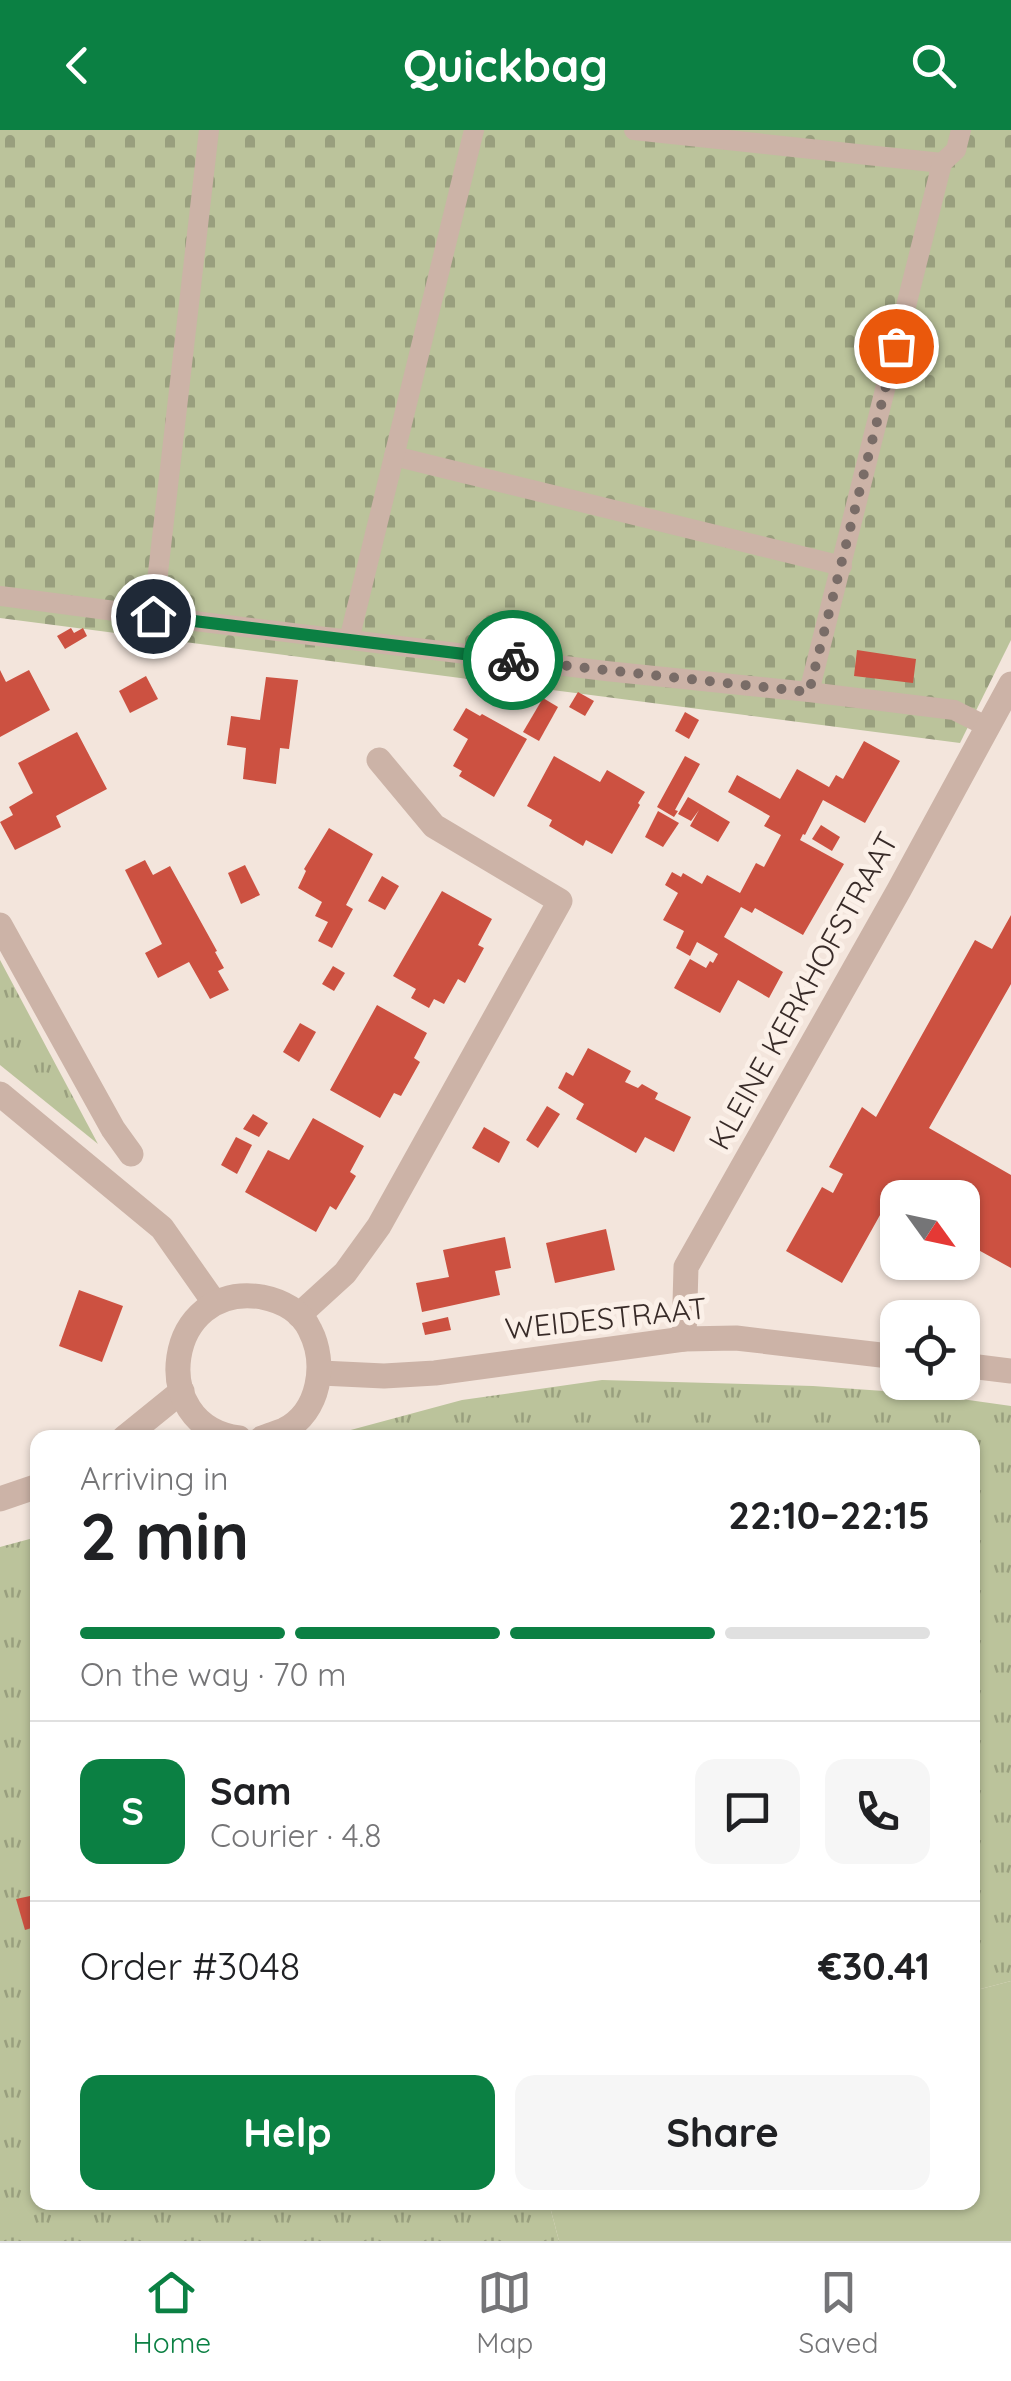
<!DOCTYPE html>
<html lang="en">
<head>
<meta charset="utf-8">
<style>
  :root { --surface:#fff; --page:#f6f6f6; --text:#202124; --muted:#757577; --line:#e0e0e0; --accent:#0b8043 }
  body { margin:0; font-family:Quicksand,sans-serif; background:var(--page); color:var(--text); height:100vh; display:flex; flex-direction:column; font-size:38px; white-space:nowrap }
  * { box-sizing:border-box; margin:0 }
  p { font-size:32px; color:var(--muted) }
  .icon { flex:none; width:55px; height:55px; fill:none; stroke:currentColor; stroke-width:2; stroke-linecap:round; stroke-linejoin:round }
  .map { position:relative; flex:1; overflow:hidden }
  .side { position:absolute; left:30px; top:1300px; width:950px; height:780px; display:flex; flex-direction:column; background:var(--surface); border-radius:20px; box-shadow:0 2px 8px #0004 }
  .side>* { flex:none }
  .needle { width:65px; rotate:123deg }
  .buttons { position:absolute; left:880px; top:1050px; display:grid; gap:20px }
  .buttons a { display:grid; place-items:center; width:100px; height:100px; border-radius:20px; background:var(--surface); box-shadow:0 2px 8px #0004; font-size:50px }
  .pin { position:absolute; display:grid; place-items:center; width:85px; height:85px; color:#fff; margin:-42px; border:5px solid #fff; border-radius:50%; box-shadow:0 2px 10px #0007 }
  .courier { position:absolute; display:grid; place-items:center; width:100px; height:100px; margin:-50px; border:8px solid #0b8043; border-radius:50%; background:#fff; color:#222; box-shadow:0 2px 12px #0007 }
  .summary em { font-style:normal; font-weight:800 }
  .summary div { display:flex; flex-direction:column-reverse }
  .summary { display:flex; align-items:center; justify-content:space-between; height:170px; padding:0 50px }
  h1 { font-size:65px; font-weight:800; line-height:75px }
  .bar { display:grid; grid-template-columns:repeat(4,1fr); gap:15px 10px; align-content:center; height:120px; padding:0 50px }
  .bar i { height:12px; border-radius:8px; background:var(--line) }
  .bar .active { background:var(--accent) }
  .bar p { grid-column:span 4 }
  .line { display:flex; align-items:center; gap:25px; padding:0 50px; border-top:2px solid var(--line) }
  .line div { flex:1 }
  .round { display:grid; place-items:center; flex:none; width:105px; height:105px; border-radius:20px; background:var(--page) }
  .button { display:flex; gap:20px; margin-top:auto; padding:20px 50px }
  .button a { flex:1; height:115px; border-radius:20px; background:var(--accent); color:#fff; font-size:40px; font-weight:800; line-height:115px; text-align:center }
  .button a+a { background:var(--page); color:var(--text) }
  header { display:flex; justify-content:space-between; align-items:center; height:130px; padding:0 50px; background:var(--accent); color:#fff; font-size:45px; font-weight:800 }
  .menu { display:flex; justify-content:space-around; align-items:center; height:140px; border-top:2px solid var(--line); background:var(--surface); font-size:28px; color:var(--muted) }
  .menu a { display:grid; justify-items:center; gap:5px }
  .menu .active { color:var(--accent) }
  .map>svg:first-child { display:block }
  .grass { fill:url(#grass-tufts) }
  .cemetery { fill:url(#cemetery-stones) }
  .pitch { fill:#bbc39b }
  .building { fill:#cc5141 }
  .lines { fill:none; stroke-linecap:round; stroke-linejoin:round }
  .service { stroke:#ccb3a7; stroke-width:20 }
  .minor { stroke:#ccb3a7; stroke-width:25 }
  .done { stroke:#796c67; stroke-width:10; stroke-dasharray:0 18 }
  .route { stroke:#0b8043; stroke-width:12 }
  .labels { text-anchor:middle; stroke-width:10; stroke-linejoin:round; paint-order:stroke }
  .street-label { font-size:30px; fill:#382b28; stroke:#fbf0e8 }
</style>
</head>
<body>
<header><svg class="icon" aria-label="back" viewBox="0 0 24 24"><path d="M15 5l-7 7 7 7"/></svg>Quickbag<svg class="icon" aria-label="search" viewBox="0 0 24 24"><circle cx="10" cy="10" r="6"/><path d="M15 15l6 6"/></svg></header>
<div class="map">
<svg width="1011" height="2111" viewBox="0 0 1011 2111">
  <defs>
    <pattern id="grass-tufts" width="24" height="20" patternUnits="userSpaceOnUse" patternTransform="scale(2.5)"><rect width="24" height="20" fill="#bbc39b"/><path d="M3 7l-1-3M5 7V3M7 7l1-3M15 17l-1-3M17 17v-4M19 17l1-3" fill="none" stroke="#999f7e"/></pattern>
    <pattern id="cemetery-stones" width="16" height="16" patternUnits="userSpaceOnUse" patternTransform="scale(2.5)"><rect width="16" height="16" fill="#bbc39b"/><path d="M2 7V4a2 2 0 0 1 4 0v3zM10 15v-3a2 2 0 0 1 4 0v3z" fill="#999f7e"/></pattern>
  </defs>
  <rect width="100%" height="100%" fill="#f3e5dc"/>
  <!-- grass -->
  <g class="grass">
    <polygon points="0,830 98,1014 0,935"/>
    <polygon points="602,1250 813,1256 926,1264 1011,1276 1011,1851 973,1861 972,1308 321,1308 462,1270"/>
    <polygon points="37,1407 38,2072 549,2073 559,2111 0,2111 0,1417"/>
  </g>
  <!-- cemetery -->
  <polygon class="cemetery" points="0,0 1011,0 1011,510 960,613 0,488"/>
  <!-- pitch -->
  <polygon class="pitch" points="1011,1851 1011,2111 559,2111 549,2073 972,2072 973,1861"/>
  <!-- building -->
  <g class="building">
    <polygon points="71,498 74,503 83,498 87,506 65,519 57,506"/>
    <polygon points="857,520 916,529 913,553 854,546"/>
    <polygon points="0,540 6,552 29,540 50,580 0,607"/>
    <polygon points="146,546 158,569 130,583 119,561"/>
    <polygon points="266,547 298,550 289,619 280,618 276,654 243,649 246,618 227,615 231,586 260,590"/>
    <polygon points="578,562 594,571 585,586 569,577"/>
    <polygon points="543,568 558,577 539,611 523,602"/>
    <polygon points="466,578 480,586 482,584 527,609 494,667 459,646 462,641 453,636 468,609 453,600"/>
    <polygon points="685,582 699,590 689,609 675,601"/>
    <polygon points="77,602 107,659 56,686 61,697 15,720 0,692 13,685 9,677 33,663 18,633"/>
    <polygon points="864,611 900,631 865,693 823,670 805,705 803,704 800,710 844,734 803,805 755,778 752,783 741,777 724,807 783,842 769,868 738,850 720,883 674,858 690,829 706,838 710,831 713,833 718,824 697,812 690,826 676,818 684,801 663,790 678,763 665,755 672,742 681,747 683,743 702,754 707,745 740,763 756,733 764,737 781,705 764,696 770,686 728,662 737,645 780,669 797,639 829,657 836,645 843,649"/>
    <polygon points="554,626 600,652 607,640 645,662 638,673 640,675 612,724 586,710 583,716 549,696 552,690 527,676"/>
    <polygon points="685,626 700,634 675,680 678,681 674,687 657,677"/>
    <polygon points="688,667 730,692 718,712 690,696 699,680 691,691 678,684"/>
    <polygon points="658,681 679,693 663,717 645,707"/>
    <polygon points="821,695 840,707 832,721 812,709"/>
    <polygon points="329,698 373,724 346,775 353,779 332,818 318,811 328,792 315,786 322,772 298,758 306,741 304,739"/>
    <polygon points="145,730 153,745 170,736 217,821 215,822 224,838 218,841 229,860 210,869 189,832 158,848 145,823 162,814 125,740"/>
    <polygon points="245,735 260,765 241,774 228,743"/>
    <polygon points="382,746 399,756 385,780 368,771"/>
    <polygon points="442,761 492,789 478,815 484,818 465,853 458,849 444,874 434,869 429,878 411,868 416,859 393,846"/>
    <polygon points="1011,785 1011,854 929,998 1011,1045 1011,1138 962,1111 962,1068 898,1068 898,1074 889,1069 842,1153 786,1121 822,1057 833,1063 843,1044 829,1037 862,977 876,987 975,810 992,819"/>
    <polygon points="333,836 345,843 334,861 322,854"/>
    <polygon points="377,875 427,903 414,928 420,932 401,966 394,963 380,988 330,960"/>
    <polygon points="300,893 316,902 299,932 283,922"/>
    <polygon points="588,918 631,941 625,952 638,958 642,954 658,963 655,969 691,987 674,1022 645,1007 636,1023 576,989 584,974 558,958 566,942 573,946"/>
    <polygon points="547,976 560,984 538,1018 526,1010"/>
    <polygon points="253,984 268,993 259,1007 243,999"/>
    <polygon points="313,988 364,1016 350,1042 356,1046 336,1080 330,1076 316,1102 245,1062 268,1020 289,1030"/>
    <polygon points="484,997 510,1012 499,1033 472,1018"/>
    <polygon points="236,1007 252,1015 237,1044 221,1035"/>
    <polygon points="606,1099 615,1140 555,1153 546,1113"/>
    <polygon points="505,1107 511,1138 495,1141 500,1165 422,1182 416,1153 449,1147 443,1120"/>
    <polygon points="79,1160 123,1176 102,1232 59,1216"/>
    <polygon points="448,1187 451,1200 425,1205 422,1193"/>
    <polygon points="30,1766 38,1796 25,1800 16,1769"/>
  </g>
  <g class="lines">
    <!-- service -->
    <g class="service">
      <polyline points="634,0 942,33"/>
      <polyline points="394,326 842,436"/>
      <polyline points="0,466 153,486 606,541 809,562 954,580 988,597"/>
      <polyline points="153,486 209,0"/>
      <polyline points="349,510 474,0"/>
      <polyline points="809,562 942,33 956,20 961,0"/>
    </g>
    <!-- minor -->
    <g class="minor">
      <polyline points="0,795 113,999 131,1024"/>
      <polyline points="0,964 162,1098 214,1172"/>
      <polyline points="299,1185 345,1143 379,1096 560,771 434,696 379,630"/>
      <polyline points="684,1209 686,1137 899,760 1011,554"/>
      <polyline points="962,1235 1011,1241"/>
      <polyline points="321,1243 384,1246 435,1243 684,1209 736,1208 898,1227"/>
      <polyline points="124,1308 182,1261"/>
      <path d="M239,1308C145,1296 165,1151 262,1167C282,1171 301,1181 310,1200C327,1233 320,1282 284,1300C277,1303 269,1305 262,1308"/>
      <polyline points="0,1369 38,1356"/>
    </g>
  </g>
  <g class="lines">
    <!-- done -->
    <polyline class="done" points="513,530 809,562 896,216"/>
    <!-- route -->
    <polyline class="route" points="153,486 513,530"/>
  </g>
  <g class="labels">
    <!-- street labels -->
    <g class="street-label">
      <text transform="translate(804 861) rotate(-61)" y="10">KLEINE KERKHOFSTRAAT</text>
      <text transform="translate(606 1189) rotate(-6)" y="10">WEIDESTRAAT</text>
    </g>
  </g>
</svg>
<div class="buttons">
<a><svg class="needle" viewBox="-14 -14 28 28"><path d="M0-13l5 13h-10z" fill="#e53935"/><path d="M0 13l5-13h-10z" fill="#757577"/></svg></a>
<a><svg class="icon" aria-label="locate" viewBox="0 0 24 24"><circle cx="12" cy="12" r="6"/><path d="M12 2v4M12 18v4M2 12h4M18 12h4"/></svg></a>
</div>
<div class="pin" style="left:896px;top:216px;background:#ea580c"><svg class="icon" aria-label="bag" viewBox="0 0 24 24"><path d="M5 8h14l-1 12H6zM9 8a3 3 0 0 1 6 0"/></svg></div>
<div class="pin" style="left:153px;top:486px;background:#1f2937"><svg class="icon" aria-label="home" viewBox="0 0 24 24"><path d="M3 11l9-7 9 7M6 9v11h12V9"/></svg></div>
<div class="courier" style="left:513px;top:530px"><svg class="icon" aria-label="bike" viewBox="0 0 24 24"><circle cx="6" cy="16" r="4"/><circle cx="18" cy="16" r="4"/><path d="M6 16l4-8h5l3 8M10 8l3 8H6M13 5h3"/></svg></div>
<section class="side">
<div class="summary"><div><h1>2 min</h1><p>Arriving in</p></div><em>22:10–22:15</em></div>
<div class="bar"><i class="active"></i><i class="active"></i><i class="active"></i><i></i><p>On the way · 70 m</p></div>
<div class="line" style="height:180px"><b class="round" style="background:var(--accent);color:#fff">S</b><div><b>Sam</b><p>Courier · 4.8</p></div><a class="round"><svg class="icon" aria-label="chat" viewBox="0 0 24 24"><path d="M4 5h16v11H9l-5 4z"/></svg></a><a class="round"><svg class="icon" aria-label="phone" viewBox="0 0 24 24"><path d="M5 4h4l2 5-3 2q2 4 5 5l2-3 5 2v4C11 20 4 13 5 4z"/></svg></a></div>
<div class="line" style="height:130px"><div>Order #3048</div><b>€30.41</b></div>
<div class="button"><a>Help</a><a>Share</a></div>
</section>
</div>
<nav class="menu">
<a class="active"><svg class="icon" aria-label="home" viewBox="0 0 24 24"><path d="M3 11l9-7 9 7M6 9v11h12V9"/></svg>Home</a>
<a><svg class="icon" aria-label="map" viewBox="0 0 24 24"><path d="M3 6l6-2 6 2 6-2v14l-6 2-6-2-6 2zM9 4v14M15 6v14"/></svg>Map</a>
<a><svg class="icon" aria-label="saved" viewBox="0 0 24 24"><path d="M7 4h10v16l-5-4-5 4z"/></svg>Saved</a>
</nav>
</body>
</html>
